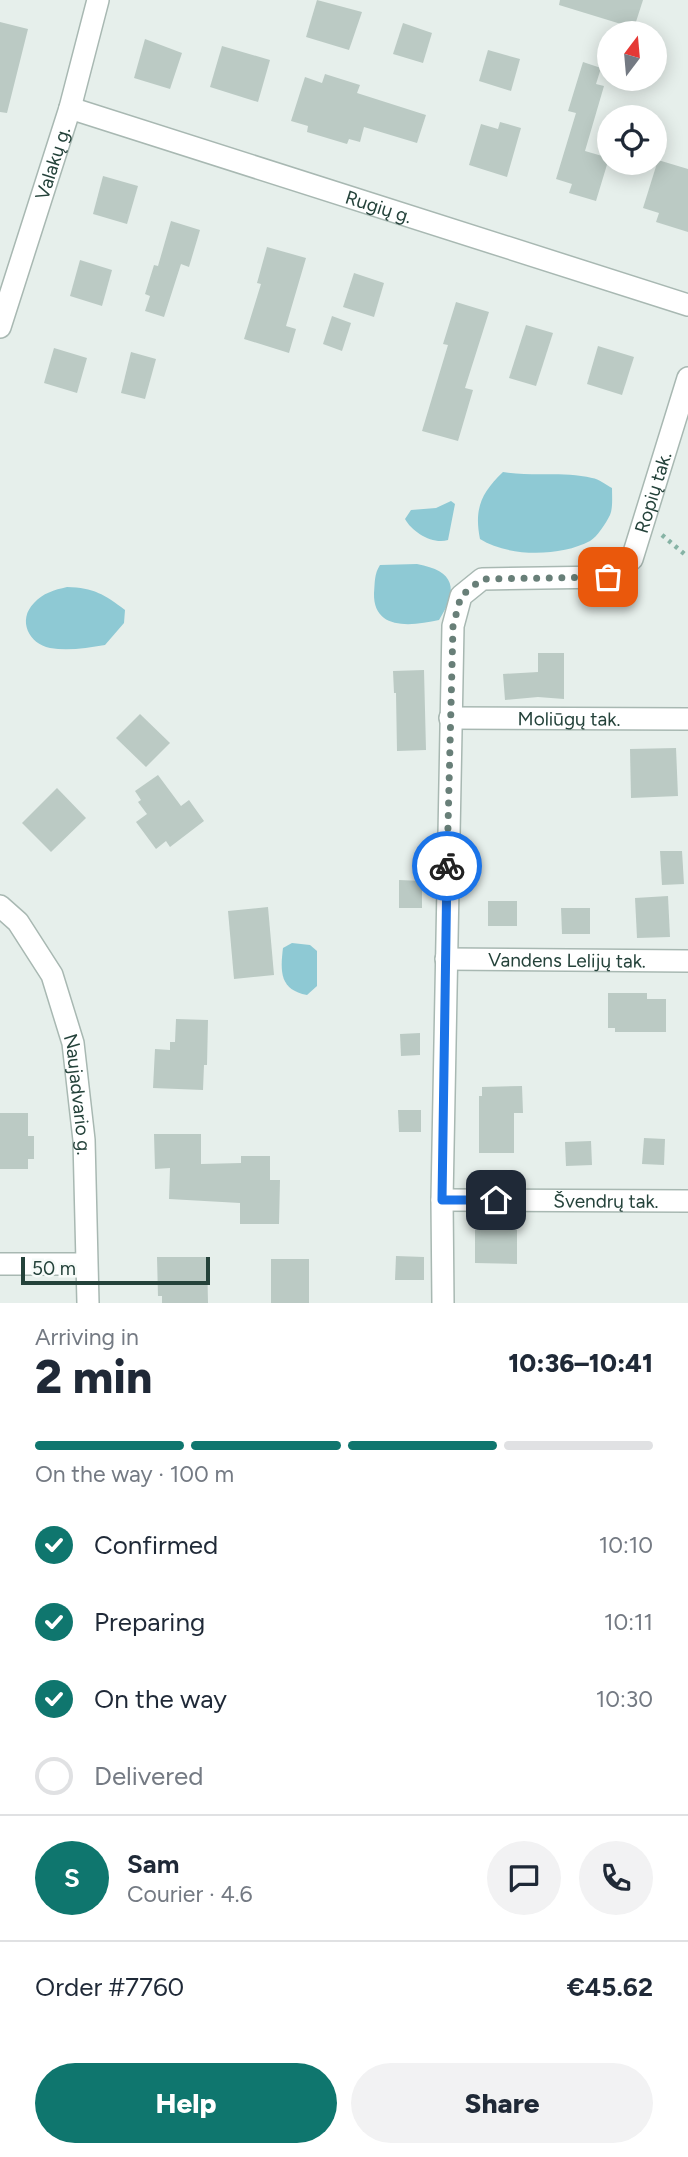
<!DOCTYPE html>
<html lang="en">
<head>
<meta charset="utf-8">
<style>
  :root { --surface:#fff; --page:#f2f2f3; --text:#1f2937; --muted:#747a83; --line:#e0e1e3; --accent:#0f766e }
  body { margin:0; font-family:Figtree,sans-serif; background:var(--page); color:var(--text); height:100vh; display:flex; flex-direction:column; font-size:26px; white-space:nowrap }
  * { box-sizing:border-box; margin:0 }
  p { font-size:23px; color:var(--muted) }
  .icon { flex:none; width:38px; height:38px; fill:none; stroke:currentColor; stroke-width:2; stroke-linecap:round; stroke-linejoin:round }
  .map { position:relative; height:1303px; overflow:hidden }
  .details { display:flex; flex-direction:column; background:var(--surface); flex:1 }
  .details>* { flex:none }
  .needle { width:46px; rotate:16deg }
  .tools { position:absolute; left:597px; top:21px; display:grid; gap:14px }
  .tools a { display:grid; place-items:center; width:70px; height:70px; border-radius:50%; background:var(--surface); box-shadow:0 4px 18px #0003; font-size:35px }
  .scale { position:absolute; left:21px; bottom:18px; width:189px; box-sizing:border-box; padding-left:7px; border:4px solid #24423a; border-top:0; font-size:19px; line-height:24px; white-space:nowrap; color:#24423a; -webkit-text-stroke:5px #f7fbf9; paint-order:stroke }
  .pin { position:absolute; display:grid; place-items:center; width:60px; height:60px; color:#fff; margin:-30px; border-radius:14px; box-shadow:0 4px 10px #0006 }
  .courier { position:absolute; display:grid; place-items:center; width:70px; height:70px; margin:-35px; border:5px solid #1a73e8; border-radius:50%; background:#fff; color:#222; box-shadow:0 2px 9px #0007 }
  .head em { font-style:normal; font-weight:800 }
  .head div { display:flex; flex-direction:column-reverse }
  .head { display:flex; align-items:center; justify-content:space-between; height:119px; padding:0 35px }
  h1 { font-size:46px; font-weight:800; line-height:52px }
  .bar { display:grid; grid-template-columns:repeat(4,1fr); gap:10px 7px; align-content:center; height:84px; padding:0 35px }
  .bar i { height:9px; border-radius:5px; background:var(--line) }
  .bar .active { background:var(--accent) }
  .bar p { grid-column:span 4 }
  .line { display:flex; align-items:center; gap:18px; padding:0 35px; border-top:2px solid var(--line) }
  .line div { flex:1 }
  .round { display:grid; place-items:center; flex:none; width:74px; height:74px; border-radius:37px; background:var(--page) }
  ol { padding:0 35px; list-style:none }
  li { display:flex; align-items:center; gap:21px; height:77px }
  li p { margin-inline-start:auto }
  li .icon { padding:7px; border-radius:50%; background:var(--accent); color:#fff; stroke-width:4 }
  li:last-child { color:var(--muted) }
  li i { width:38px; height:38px; border:4px solid var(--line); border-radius:50% }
  .action { display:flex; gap:14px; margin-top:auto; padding:14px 35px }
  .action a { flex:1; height:80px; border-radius:42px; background:var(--accent); color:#fff; font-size:28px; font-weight:800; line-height:80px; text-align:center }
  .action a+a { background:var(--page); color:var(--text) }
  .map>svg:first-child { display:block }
  .water { fill:#8ec9d4 }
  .building { fill:#bbcac4 }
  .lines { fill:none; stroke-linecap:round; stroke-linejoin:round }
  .minor-casing { stroke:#a8b8b2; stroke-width:24 }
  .path { stroke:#86b3a5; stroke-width:4.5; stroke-dasharray:3.5 5; stroke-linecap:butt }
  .minor { stroke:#fff; stroke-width:21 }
  .done { stroke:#687f78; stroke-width:7; stroke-dasharray:0 12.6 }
  .route { stroke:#1a73e8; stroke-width:9 }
  .labels { text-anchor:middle; stroke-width:5; stroke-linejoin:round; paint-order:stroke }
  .street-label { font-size:19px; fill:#24423a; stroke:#f7fbf9 }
</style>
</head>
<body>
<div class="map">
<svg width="688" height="1303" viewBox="0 0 688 1303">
  <rect width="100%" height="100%" fill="#e6efeb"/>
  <!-- water -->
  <g class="water">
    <path d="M503,472C532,477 563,471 592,478C599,479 606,485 612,488C612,497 613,508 610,515C606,523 597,537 590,541C560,557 508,557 480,539C474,509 481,493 503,472Z"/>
    <path d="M451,501L455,504L448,540C433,545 412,532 405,519L411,510L436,508Z"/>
    <path d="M417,564C455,571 459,589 439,620C412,626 373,631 374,593C375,583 374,574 380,565Z"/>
    <path d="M67,587C94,588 104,594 125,610L124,623L105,645C87,648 68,651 50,648C29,644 17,620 34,603C43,593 54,590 67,587Z"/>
    <path d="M292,943L310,945L317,951V986L307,995C280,990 280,972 283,948Z"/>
  </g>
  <!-- building -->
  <g class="building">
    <polygon points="317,0 362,12 349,50 306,37"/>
    <polygon points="560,0 643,0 634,28 559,5"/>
    <polygon points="0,22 28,29 7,113 0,112"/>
    <polygon points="403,23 432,33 423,63 393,54"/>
    <polygon points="145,39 182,53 170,89 134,78"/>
    <polygon points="222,46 270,60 258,102 210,87"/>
    <polygon points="488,50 520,59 511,91 479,81"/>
    <polygon points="583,62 601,68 596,84 604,86 585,151 609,158 596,201 569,193 572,184 556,179 576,113 568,111"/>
    <polygon points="325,74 360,85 357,93 426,115 417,143 364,127 360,142 349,139 347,144 307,132 308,126 291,121 305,77 322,83"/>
    <polygon points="500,122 521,128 507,177 469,165 481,124 498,129"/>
    <polygon points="658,160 688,169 688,232 656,222 659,213 643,208"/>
    <polygon points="103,176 138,186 127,224 93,214"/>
    <polygon points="171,221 200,230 189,267 181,264 164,317 145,311 150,296 145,294 154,265 158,266"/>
    <polygon points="267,247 306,258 286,326 296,329 289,353 244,339 261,284 257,283"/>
    <polygon points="80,260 112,270 102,306 70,296"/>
    <polygon points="354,273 384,283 374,317 343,307"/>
    <polygon points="456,302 489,312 465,388 473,390 458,441 422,431 448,345 443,344"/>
    <polygon points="332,316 351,323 342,351 323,344"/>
    <polygon points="526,325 553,333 536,386 509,378"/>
    <polygon points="598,346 634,357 622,395 587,384"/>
    <polygon points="54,348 87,358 77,393 44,383"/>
    <polygon points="131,352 156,359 145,399 121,393"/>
    <polygon points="538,653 564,653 564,699 538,697 505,700 503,674 538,672"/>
    <polygon points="424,670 426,750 397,751 396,693 394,693 393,671"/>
    <polygon points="140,714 170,743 146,767 116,738"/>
    <polygon points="676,748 678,796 631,798 630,749"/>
    <polygon points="158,775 181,806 189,800 204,821 170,847 166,841 156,849 136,822 147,814 138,802 141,800 135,791"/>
    <polygon points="57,788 86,818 51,852 22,823"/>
    <polygon points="660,851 682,851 684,884 662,885"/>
    <polygon points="399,880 422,881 422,908 399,908"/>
    <polygon points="668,896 670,937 637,938 635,898"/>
    <rect x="488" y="901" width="29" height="25"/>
    <polygon points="268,907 274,975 234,979 228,911"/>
    <polygon points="561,908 590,908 590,934 562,934"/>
    <polygon points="608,993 647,993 647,999 666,999 666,1032 615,1032 615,1028 608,1028"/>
    <polygon points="176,1019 208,1020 207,1065 204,1065 203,1090 153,1088 155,1049 170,1050 170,1042 175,1042"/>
    <polygon points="420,1033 420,1055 401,1056 400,1034"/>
    <polygon points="522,1086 523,1113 514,1113 514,1153 479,1153 479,1096 482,1096 482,1087"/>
    <polygon points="398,1110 421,1110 421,1132 399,1132"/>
    <polygon points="0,1113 28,1113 28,1136 34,1136 34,1159 28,1159 28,1169 0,1169"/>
    <polygon points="154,1134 201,1134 201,1164 241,1163 241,1156 270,1156 270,1180 280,1180 279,1224 240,1224 240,1203 169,1199 170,1168 155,1169"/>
    <polygon points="644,1138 665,1139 664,1165 642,1164"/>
    <polygon points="591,1141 592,1165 566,1166 565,1142"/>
    <polygon points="475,1230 517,1230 517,1264 475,1263"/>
    <polygon points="396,1256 424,1257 424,1280 395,1280"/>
    <polygon points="157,1257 207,1257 208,1303 162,1303 162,1296 158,1296"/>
    <rect x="271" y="1259" width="38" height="44"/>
  </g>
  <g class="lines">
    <defs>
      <g id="minor">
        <path id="s1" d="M70,108L688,305"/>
        <path id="s2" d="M0,327L70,108L98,0"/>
        <path id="s3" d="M450,718L688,719"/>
        <path id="s4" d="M0,906L18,922L52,975L73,1043L84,1140L88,1303"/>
        <path id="s5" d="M446,959L688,961"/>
        <path id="s6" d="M442,1200L688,1201"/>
        <polyline points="0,1264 86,1264"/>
        <path id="s7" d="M443,1303L442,1200L453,626L461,596L482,579L608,577L632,559L688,378"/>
      </g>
    </defs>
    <!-- minor casing -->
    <use href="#minor" class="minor-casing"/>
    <!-- path -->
    <polyline class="path" points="662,535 688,557"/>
    <!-- minor -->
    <use href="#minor" class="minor"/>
  </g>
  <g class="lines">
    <!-- done -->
    <polyline class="done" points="447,866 453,626 461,596 482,579 608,577"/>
    <!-- route -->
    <polyline class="route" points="447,866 442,1200 496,1200"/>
  </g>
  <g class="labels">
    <!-- street labels -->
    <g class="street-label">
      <text dy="7" stroke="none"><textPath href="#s2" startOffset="172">Valakų g.</textPath></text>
      <text dy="7" stroke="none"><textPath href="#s1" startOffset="324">Rugių g.</textPath></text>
      <text dy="7" stroke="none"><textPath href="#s7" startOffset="961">Ropių tak.</textPath></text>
      <text dy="7" stroke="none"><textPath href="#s3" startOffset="119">Moliūgų tak.</textPath></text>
      <text dy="7" stroke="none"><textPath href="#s5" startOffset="121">Vandens Lelijų tak.</textPath></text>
      <text dy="7" stroke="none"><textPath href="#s4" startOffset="210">Naujadvario g.</textPath></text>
      <text dy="7" stroke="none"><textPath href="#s6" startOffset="164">Švendrų tak.</textPath></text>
    </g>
  </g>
</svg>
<div class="tools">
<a><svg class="needle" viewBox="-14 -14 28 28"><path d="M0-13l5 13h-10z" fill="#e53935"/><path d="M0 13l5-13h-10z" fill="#747a83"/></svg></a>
<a><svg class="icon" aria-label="locate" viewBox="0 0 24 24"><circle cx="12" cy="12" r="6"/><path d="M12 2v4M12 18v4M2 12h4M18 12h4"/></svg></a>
</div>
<div class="scale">50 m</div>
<div class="pin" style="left:608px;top:577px;background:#ea580c"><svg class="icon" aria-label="bag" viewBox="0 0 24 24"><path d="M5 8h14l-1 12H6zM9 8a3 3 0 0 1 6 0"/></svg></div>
<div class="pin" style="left:496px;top:1200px;background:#1f2937"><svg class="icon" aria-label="home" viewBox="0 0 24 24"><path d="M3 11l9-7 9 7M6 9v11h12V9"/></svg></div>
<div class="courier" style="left:447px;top:866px"><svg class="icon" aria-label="bike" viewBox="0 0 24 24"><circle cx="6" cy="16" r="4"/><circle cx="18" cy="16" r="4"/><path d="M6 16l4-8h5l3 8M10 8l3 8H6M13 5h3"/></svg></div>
</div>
<section class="details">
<div class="head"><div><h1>2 min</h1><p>Arriving in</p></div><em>10:36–10:41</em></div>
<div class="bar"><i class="active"></i><i class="active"></i><i class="active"></i><i></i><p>On the way · 100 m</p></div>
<ol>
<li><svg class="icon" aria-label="check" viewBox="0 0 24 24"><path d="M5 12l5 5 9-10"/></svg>Confirmed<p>10:10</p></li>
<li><svg class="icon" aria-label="check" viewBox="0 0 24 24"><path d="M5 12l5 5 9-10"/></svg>Preparing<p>10:11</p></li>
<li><svg class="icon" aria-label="check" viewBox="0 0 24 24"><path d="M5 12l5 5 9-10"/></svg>On the way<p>10:30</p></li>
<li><i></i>Delivered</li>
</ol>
<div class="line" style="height:126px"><b class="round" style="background:var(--accent);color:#fff">S</b><div><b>Sam</b><p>Courier · 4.6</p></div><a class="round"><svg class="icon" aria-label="chat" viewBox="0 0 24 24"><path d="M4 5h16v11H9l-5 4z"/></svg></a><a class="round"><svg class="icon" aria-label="phone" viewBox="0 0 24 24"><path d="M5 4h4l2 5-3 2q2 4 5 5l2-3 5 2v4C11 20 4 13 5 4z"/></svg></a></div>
<div class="line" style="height:91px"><div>Order #7760</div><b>€45.62</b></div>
<div class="action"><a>Help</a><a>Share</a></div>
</section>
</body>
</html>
